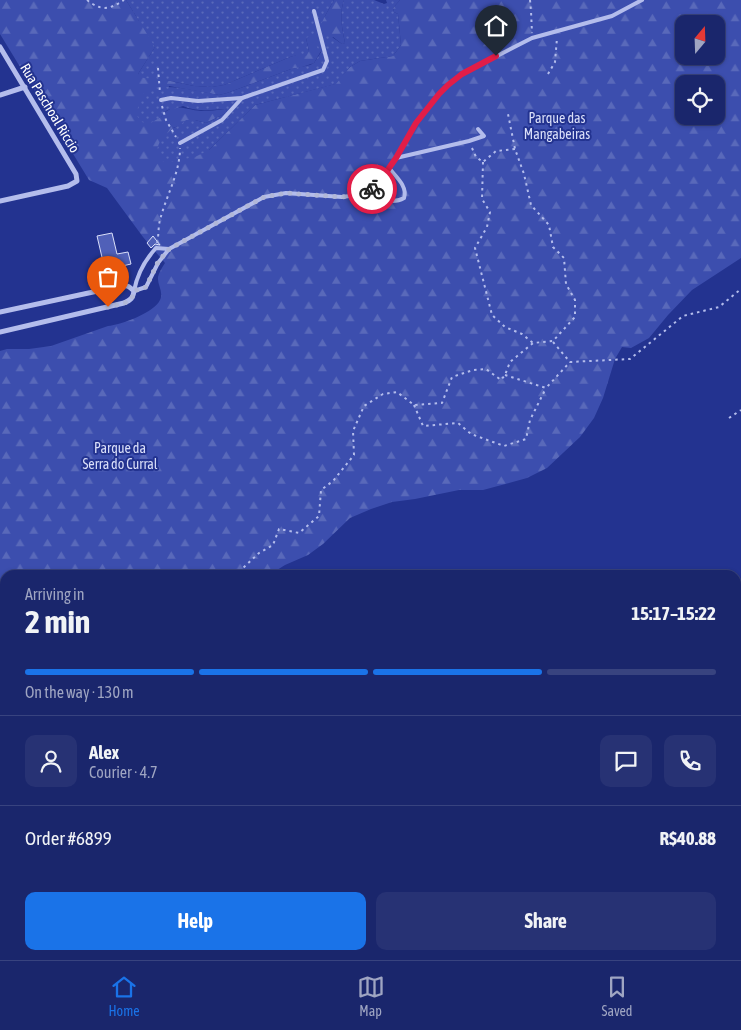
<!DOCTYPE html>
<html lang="en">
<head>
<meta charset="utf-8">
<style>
  :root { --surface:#1a266c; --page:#273274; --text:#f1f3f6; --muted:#9fa5c2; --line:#38437f; --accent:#1a73e8 }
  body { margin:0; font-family:"Asap Condensed",sans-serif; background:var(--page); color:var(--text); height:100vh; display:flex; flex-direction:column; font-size:19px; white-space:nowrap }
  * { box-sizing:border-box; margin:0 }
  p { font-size:16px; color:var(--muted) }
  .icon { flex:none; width:28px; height:28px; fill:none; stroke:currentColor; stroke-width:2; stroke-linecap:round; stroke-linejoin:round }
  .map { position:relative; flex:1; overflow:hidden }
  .drawer { position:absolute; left:0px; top:570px; width:741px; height:390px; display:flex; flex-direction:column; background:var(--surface); border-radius:15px 15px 0 0; box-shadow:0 1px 4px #0004,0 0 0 1px var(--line) }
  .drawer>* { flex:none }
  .needle { width:32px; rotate:19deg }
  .controls { position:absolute; left:675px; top:15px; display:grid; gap:10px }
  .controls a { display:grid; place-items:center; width:50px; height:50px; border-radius:10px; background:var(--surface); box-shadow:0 1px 4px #0004,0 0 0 1px var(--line); font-size:25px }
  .pin { position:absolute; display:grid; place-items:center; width:42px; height:42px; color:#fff; margin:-51px -21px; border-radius:50% 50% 50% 0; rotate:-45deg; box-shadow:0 0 5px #0007 }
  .pin .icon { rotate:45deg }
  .courier { position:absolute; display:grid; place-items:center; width:50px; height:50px; margin:-25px; border:4px solid #e11d48; border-radius:50%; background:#fff; color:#222; box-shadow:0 1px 6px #0007 }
  .overview em { font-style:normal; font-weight:700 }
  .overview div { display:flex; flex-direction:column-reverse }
  .overview { display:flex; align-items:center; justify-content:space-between; height:85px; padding:0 25px }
  h1 { font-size:32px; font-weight:700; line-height:38px }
  .bar { display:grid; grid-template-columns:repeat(4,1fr); gap:8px 5px; align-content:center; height:60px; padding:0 25px }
  .bar i { height:6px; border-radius:4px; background:var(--line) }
  .bar .selected { background:var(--accent) }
  .bar p { grid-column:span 4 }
  .line { display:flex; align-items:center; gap:12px; padding:0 25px; border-top:1px solid var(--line) }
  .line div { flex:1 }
  .round { display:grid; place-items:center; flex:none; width:52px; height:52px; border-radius:10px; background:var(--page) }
  .button { display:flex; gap:10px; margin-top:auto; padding:10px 25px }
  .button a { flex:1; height:58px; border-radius:10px; background:var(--accent); color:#fff; font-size:20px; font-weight:700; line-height:58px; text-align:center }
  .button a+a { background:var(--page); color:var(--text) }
  .menu { display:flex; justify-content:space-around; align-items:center; height:70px; border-top:1px solid var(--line); background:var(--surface); font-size:14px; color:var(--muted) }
  .menu a { display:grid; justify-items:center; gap:2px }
  .menu .selected { color:var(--accent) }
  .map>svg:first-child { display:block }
  .grass { fill:url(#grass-tufts) }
  .forest { fill:url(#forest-firs); fill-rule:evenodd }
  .park { fill:url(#park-dots) }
  .water { fill:url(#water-ripples); stroke:#a9b4ed }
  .building { fill:#5060b8; stroke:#dadff9 }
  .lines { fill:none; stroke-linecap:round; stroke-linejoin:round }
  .path { stroke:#b4bdec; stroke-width:2; stroke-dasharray:2.5 4; stroke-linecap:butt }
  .lane { stroke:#b4bdec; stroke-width:4 }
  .street { stroke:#b4bdec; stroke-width:5 }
  .done { stroke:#b2b8d8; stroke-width:5; stroke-dasharray:0 9 }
  .route { stroke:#e11d48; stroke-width:6 }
  .labels { text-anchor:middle; stroke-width:4; stroke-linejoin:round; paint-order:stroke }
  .street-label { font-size:14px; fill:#fff; stroke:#233390 }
  .park-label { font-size:14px; fill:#dadff9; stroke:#233390 }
</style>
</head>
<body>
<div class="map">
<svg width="741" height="960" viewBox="0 0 741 960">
  <defs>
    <pattern id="grass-tufts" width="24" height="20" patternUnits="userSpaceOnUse" patternTransform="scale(1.25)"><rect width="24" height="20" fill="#3c4eae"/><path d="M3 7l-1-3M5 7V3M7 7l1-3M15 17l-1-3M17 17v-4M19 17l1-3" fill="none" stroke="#5969ba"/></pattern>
    <pattern id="forest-firs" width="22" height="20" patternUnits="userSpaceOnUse" patternTransform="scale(1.25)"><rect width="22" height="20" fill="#3c4eae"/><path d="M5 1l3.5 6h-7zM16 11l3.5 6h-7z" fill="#5969ba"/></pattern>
    <pattern id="park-dots" width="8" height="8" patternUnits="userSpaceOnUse" patternTransform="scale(1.25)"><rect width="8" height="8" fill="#3c4eae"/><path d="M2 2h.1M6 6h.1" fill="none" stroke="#5969ba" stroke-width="1.8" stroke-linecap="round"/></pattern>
    <pattern id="water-ripples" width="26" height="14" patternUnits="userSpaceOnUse" patternTransform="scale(1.25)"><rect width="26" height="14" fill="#2d3980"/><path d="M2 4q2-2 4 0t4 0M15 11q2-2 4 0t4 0" fill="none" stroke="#4c5793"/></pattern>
  </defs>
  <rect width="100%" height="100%" fill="#233390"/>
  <!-- grass -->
  <g class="grass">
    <polygon points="5,678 5,742 0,748 0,681"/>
    <polygon points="5,874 5,955 100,955 98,960 0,960 0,878"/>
  </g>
  <!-- forest -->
  <path class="forest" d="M0,0H126L139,21L135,2L155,47L138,74L194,86L212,87L224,85L290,57L309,51L306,38L325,16L334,0H344C339,15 342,28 345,43L342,44L333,37L321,51L314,63L302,67L291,69L227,93L219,95L169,86L161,117C173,101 185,110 201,111C209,111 217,110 225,109L227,110L226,113L206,123L195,120L173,128L209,150L255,105L335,84L350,67L360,61L393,56L401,45L398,14L394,12L393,8L400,0H741V258L692,290L668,315L649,338L631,348L622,347L615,359L603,398L594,418L580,437L547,468L527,478L483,490H459L415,499L392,502L371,509L350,518L323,544L308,555L285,565L269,575H5V678L0,681V351L7,349H29L51,346L108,326C121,325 155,312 160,300C164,292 157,285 158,277C159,272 162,268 165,263L143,237L107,188L89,180L0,34ZM684,24H716V56H684ZM684,84H716V116H684Z"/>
  <!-- park -->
  <g class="park">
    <polygon points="126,0 334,0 325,16 317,33 306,38 309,51 306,56 298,55 290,57 224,85 212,87 194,86 171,81 144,78 140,77 138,74 155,47"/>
    <path d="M344,0H374L384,4L387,3L386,0H400L393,8L394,12L398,14L401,45L393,56L360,61L350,67L336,84L255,105L209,150L195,157L165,163C150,151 160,139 172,129C177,126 181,125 186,120H195L206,123L226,113L227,110L225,109C210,110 196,112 183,106L174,109H170L166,111L161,117L149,124L142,122L137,116C138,108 138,99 144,93C158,80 201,92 219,95L227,93L291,69L310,65L314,63L321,52C317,48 315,46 317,40L324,36L329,35L342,44L345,43C342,28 339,15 344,0Z"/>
  </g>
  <!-- water -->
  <polygon class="water" points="741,823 741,960 731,960 727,955 736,955 736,827"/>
  <!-- building -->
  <g class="building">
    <polygon points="112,233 117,254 128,252 131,264 105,270 97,236"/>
    <polygon points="153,236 160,245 155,244 151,248 147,243"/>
  </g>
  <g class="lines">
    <!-- path -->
    <g class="path">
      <path d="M87,0C101,11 109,10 124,0"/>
      <polyline points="530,0 531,11 532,33"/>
      <polyline points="158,68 160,93"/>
      <polyline points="548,74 555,62 557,38"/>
      <polyline points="162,106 166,120 176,137"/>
      <polyline points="472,148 476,157 483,162 496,151 515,149"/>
      <polyline points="483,162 482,199 490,212 487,227 475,248 492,315 505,327 522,334 533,343"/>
      <path d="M157,243C159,235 158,227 160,220C166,196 180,173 180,148"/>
      <polyline points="553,342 570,362 630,359 683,316 719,307 741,289"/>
      <polyline points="505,375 546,388 570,362"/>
      <polyline points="414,405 423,426 458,423 471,434 504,446 526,439 530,420 546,388"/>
      <polyline points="729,418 741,410"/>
      <polyline points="182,575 185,575"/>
      <polyline points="202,575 205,574 210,575"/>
      <polyline points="233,575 242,569 259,553 273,545 279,529 299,533 319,516 321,490 333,481 354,455 353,431 364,406 383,394 397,392 414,405 442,403 452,377 473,370 486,369 501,380 505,375 510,362 533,343 553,341 575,317 575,300 566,284 564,258 553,247 549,225 531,205 524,174 515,149 508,114"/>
      <polyline points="0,664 5,662"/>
      <polyline points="112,960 115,955"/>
    </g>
    <!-- lane -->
    <g class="lane">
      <polyline points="161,100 171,98 198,101 242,98"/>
      <polyline points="180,143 222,120 242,98 323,70 327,61 314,11"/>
      <polyline points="396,158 469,141 484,136 478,129"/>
      <path d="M365,194C378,198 392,205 404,198C408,186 395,176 389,168"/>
      <path d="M169,249L156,248C145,260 137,275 134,291L146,287L158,263L169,249L264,197L286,193L342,197L365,194L373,189L383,178L389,168L396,158L416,123L439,94L448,85L462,74L532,38L612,16L642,0"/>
    </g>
    <!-- street -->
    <g class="street">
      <polyline points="0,47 76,174 77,181 68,186 0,201"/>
      <polyline points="0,95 25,87"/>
      <path d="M0,312L121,286C127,285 129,286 134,291C133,298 131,300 124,303L0,332"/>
    </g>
  </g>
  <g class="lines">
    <!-- done -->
    <path class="done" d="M108,307C119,304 133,304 134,291L146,287L158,262L169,249L264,197L286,193L342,197L365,194L372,189"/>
    <!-- route -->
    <polyline class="route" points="372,189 383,178 389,168 396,158 416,123 439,94 448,85 462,74 496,56"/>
  </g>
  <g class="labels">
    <!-- street labels -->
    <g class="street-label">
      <text transform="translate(50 108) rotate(59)" y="5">Rua Paschoal Riccio</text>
    </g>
    <!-- park labels -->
    <g class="park-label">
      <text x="557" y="123">Parque das<tspan x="557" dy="16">Mangabeiras</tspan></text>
      <text x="120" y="453">Parque da<tspan x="120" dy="16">Serra do Curral</tspan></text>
    </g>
  </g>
</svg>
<div class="controls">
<a><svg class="needle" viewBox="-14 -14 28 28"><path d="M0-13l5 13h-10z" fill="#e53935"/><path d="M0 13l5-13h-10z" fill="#9fa5c2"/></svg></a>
<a><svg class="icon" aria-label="locate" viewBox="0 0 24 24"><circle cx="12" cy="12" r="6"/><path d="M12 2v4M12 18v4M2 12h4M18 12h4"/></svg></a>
</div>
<div class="pin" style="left:108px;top:307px;background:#ea580c"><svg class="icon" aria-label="bag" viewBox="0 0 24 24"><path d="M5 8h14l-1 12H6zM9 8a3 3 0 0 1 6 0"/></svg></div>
<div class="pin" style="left:496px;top:56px;background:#1f2937"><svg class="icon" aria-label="home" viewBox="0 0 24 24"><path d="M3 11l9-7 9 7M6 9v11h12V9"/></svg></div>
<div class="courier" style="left:372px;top:189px"><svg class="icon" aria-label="bike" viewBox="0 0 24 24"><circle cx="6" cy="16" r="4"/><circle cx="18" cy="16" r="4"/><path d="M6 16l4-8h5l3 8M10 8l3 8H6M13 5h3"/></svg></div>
<section class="drawer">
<div class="overview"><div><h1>2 min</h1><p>Arriving in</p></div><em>15:17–15:22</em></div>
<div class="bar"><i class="selected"></i><i class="selected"></i><i class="selected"></i><i></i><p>On the way · 130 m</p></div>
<div class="line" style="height:90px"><a class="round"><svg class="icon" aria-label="person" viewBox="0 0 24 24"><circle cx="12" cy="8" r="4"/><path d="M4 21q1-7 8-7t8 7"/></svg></a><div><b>Alex</b><p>Courier · 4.7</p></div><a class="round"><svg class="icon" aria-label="chat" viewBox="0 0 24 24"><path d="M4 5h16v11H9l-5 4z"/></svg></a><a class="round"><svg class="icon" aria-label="phone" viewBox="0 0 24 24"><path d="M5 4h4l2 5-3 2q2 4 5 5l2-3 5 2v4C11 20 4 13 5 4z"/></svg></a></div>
<div class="line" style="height:65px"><div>Order #6899</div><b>R$40.88</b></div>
<div class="button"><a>Help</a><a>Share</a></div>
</section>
</div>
<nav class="menu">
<a class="selected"><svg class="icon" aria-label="home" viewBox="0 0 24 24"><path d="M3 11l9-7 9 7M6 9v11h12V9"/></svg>Home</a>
<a><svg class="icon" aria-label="map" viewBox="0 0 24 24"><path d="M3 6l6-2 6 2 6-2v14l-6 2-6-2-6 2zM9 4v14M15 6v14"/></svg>Map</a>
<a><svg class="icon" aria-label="saved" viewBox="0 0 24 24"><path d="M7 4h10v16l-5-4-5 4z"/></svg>Saved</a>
</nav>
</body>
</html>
